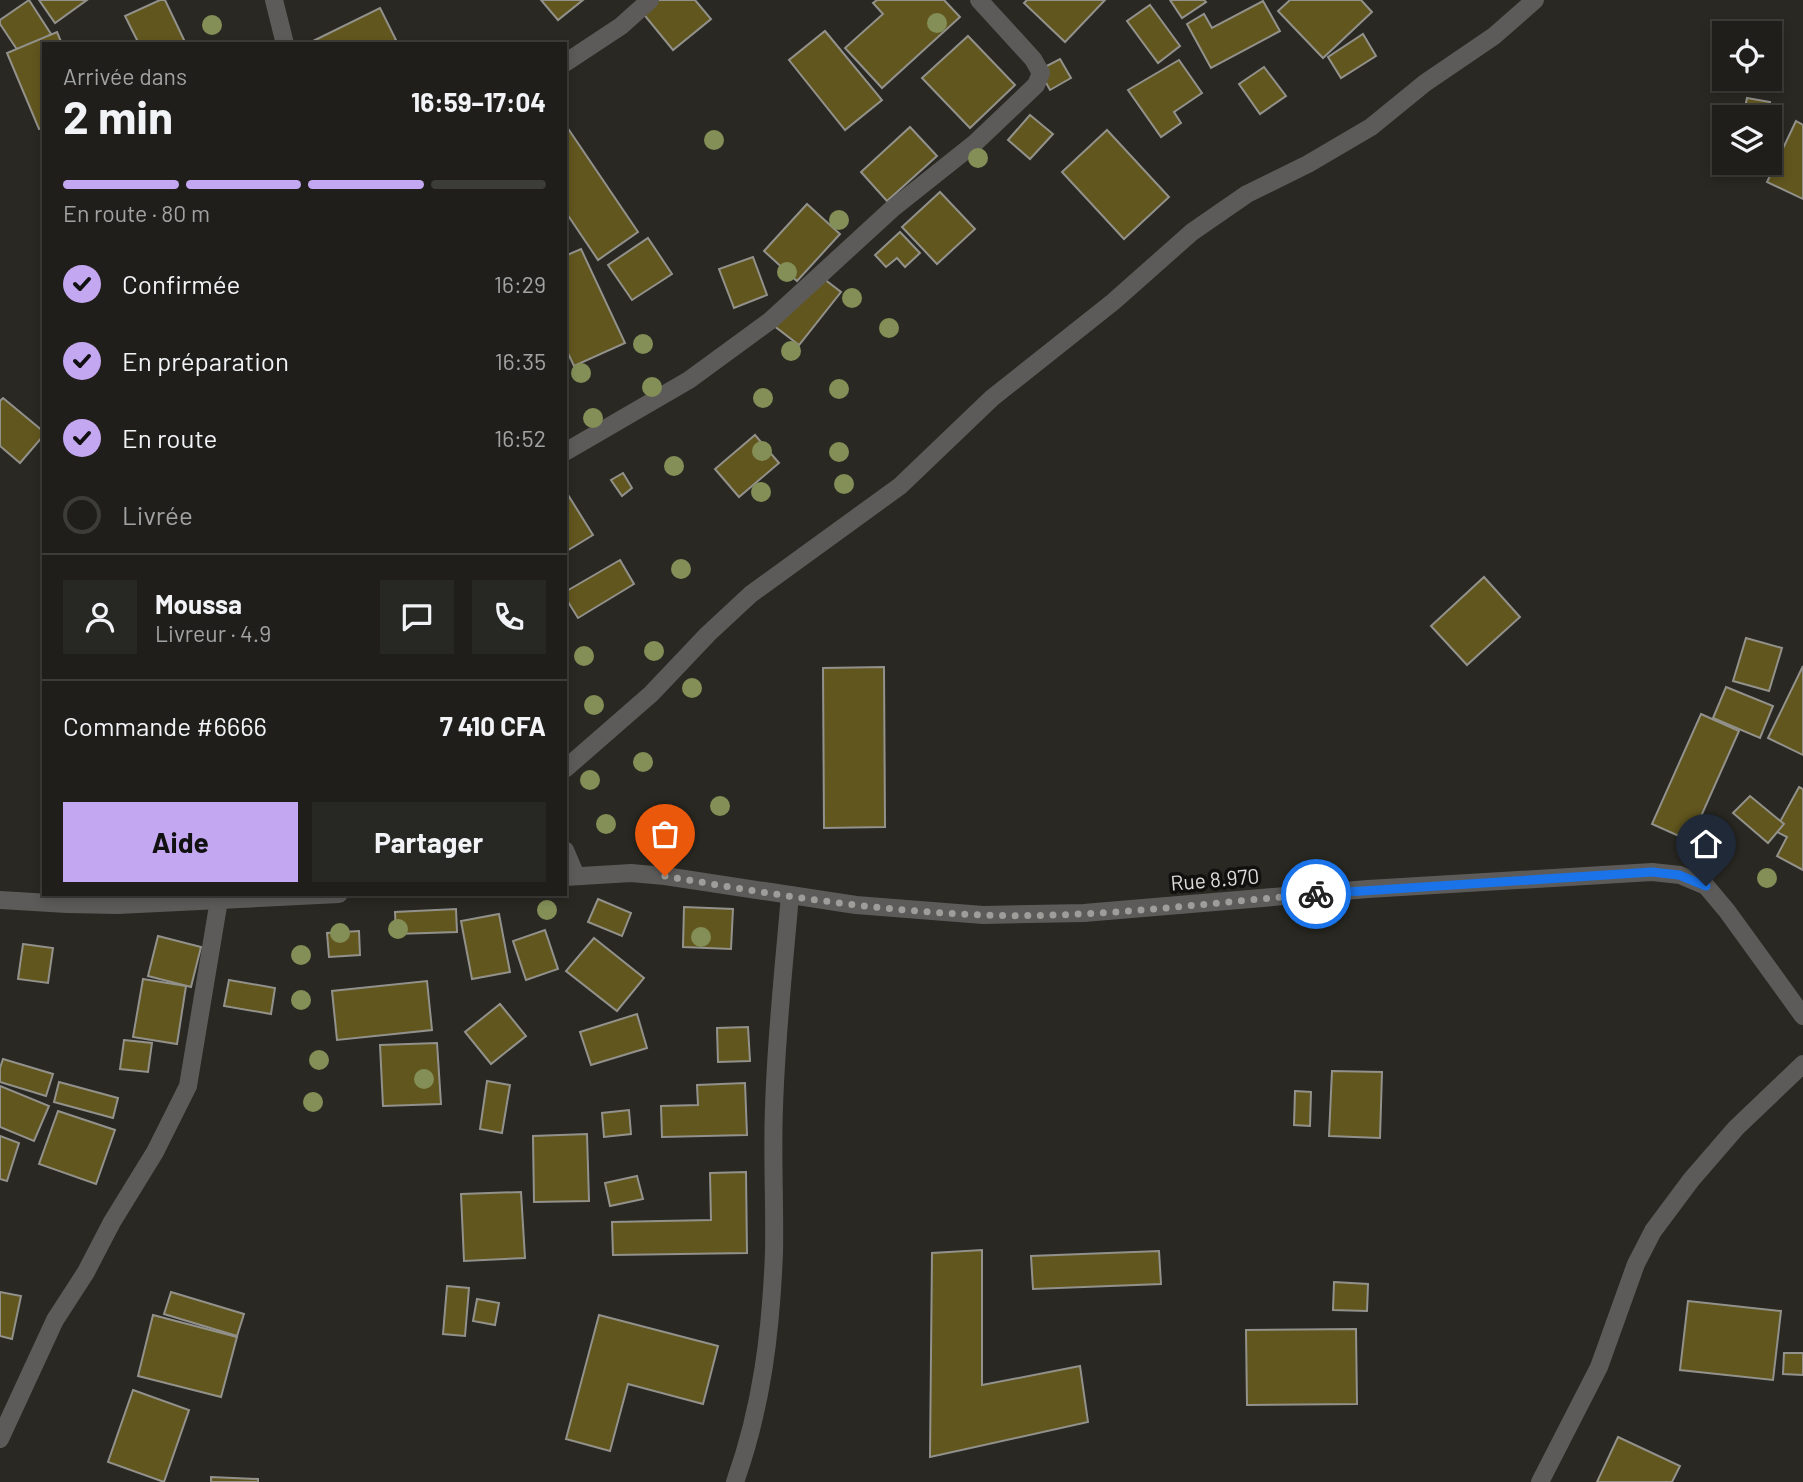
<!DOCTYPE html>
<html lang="fr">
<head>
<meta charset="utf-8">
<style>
  :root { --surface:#1f1e1a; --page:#272723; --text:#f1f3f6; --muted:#a1a2a2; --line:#3c3c39; --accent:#c4a7f1 }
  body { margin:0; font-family:Barlow,sans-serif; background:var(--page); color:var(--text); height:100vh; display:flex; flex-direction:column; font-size:26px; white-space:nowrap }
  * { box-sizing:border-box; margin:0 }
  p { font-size:23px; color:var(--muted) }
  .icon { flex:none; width:38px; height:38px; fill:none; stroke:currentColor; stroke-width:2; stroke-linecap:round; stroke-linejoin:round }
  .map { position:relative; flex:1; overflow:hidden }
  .sheet { position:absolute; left:42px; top:42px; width:525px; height:854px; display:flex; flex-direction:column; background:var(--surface); border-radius:0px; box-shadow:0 4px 10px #0003,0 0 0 2px var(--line) }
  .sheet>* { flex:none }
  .controls { position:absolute; left:1712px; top:21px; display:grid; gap:14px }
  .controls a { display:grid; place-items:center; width:70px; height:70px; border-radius:0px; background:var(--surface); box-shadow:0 4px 10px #0003,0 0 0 2px var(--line); font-size:35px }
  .pin { position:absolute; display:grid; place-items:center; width:60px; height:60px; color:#fff; margin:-72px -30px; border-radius:50% 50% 50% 0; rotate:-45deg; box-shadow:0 0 7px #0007 }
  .pin .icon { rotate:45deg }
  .courier { position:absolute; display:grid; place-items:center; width:70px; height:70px; margin:-35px; border:5px solid #1a73e8; border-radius:50%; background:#fff; color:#222; box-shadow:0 2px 9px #0007 }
  .head em { font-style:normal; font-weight:700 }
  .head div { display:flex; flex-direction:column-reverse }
  .head { display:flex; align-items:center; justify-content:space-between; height:119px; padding:0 21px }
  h1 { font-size:46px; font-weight:700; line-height:52px }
  .bar { display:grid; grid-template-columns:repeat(4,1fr); gap:10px 7px; align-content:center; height:84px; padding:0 21px }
  .bar i { height:9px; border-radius:5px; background:var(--line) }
  .bar .selected { background:var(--accent) }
  .bar p { grid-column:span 4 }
  .line { display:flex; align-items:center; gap:18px; padding:0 21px; border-top:2px solid var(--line) }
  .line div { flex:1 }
  .round { display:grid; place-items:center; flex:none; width:74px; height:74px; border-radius:0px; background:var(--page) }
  ol { padding:0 21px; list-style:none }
  li { display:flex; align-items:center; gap:21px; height:77px }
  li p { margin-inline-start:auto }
  li .icon { padding:7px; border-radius:50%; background:var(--accent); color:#111; stroke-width:4 }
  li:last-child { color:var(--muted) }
  li i { width:38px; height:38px; border:4px solid var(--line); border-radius:50% }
  .primary-button { display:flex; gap:14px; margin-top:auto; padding:14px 21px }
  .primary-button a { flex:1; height:80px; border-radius:0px; background:var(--accent); color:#111; font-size:28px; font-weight:700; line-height:80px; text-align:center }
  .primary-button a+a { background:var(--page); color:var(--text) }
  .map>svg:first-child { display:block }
  .building { fill:#61561e; stroke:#92918b; stroke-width:2 }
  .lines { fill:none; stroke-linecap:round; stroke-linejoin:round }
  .minor { stroke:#5d5b59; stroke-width:18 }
  .tree { fill:#838f57 }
  .done { stroke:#9e9d99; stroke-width:7; stroke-dasharray:0 12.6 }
  .route { stroke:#1a73e8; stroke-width:9 }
  .labels { text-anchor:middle; stroke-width:7; stroke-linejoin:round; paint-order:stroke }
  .street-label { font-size:21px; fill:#dddcd9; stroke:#11100e }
</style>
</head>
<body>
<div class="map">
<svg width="1803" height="1482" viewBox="0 0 1803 1482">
  <rect width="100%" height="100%" fill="#292822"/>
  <!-- building -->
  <g class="building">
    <polygon points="29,0 51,34 20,54 0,24 0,20"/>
    <polygon points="39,0 87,0 55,23"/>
    <polygon points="160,0 165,0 186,44 139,44 125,16"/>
    <polygon points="541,0 583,0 558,20"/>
    <polygon points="654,0 695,0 711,19 673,50 641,11"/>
    <polygon points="877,0 944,0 960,17 882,88 845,48 883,14 873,3"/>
    <polygon points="1027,0 1105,0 1065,42 1024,3"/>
    <polygon points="1170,0 1204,0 1206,2 1182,18"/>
    <polygon points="1290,0 1361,0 1372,12 1323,58 1278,11"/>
    <polygon points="1263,1 1280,31 1211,68 1187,24 1204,14 1212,28"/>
    <polygon points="1150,5 1180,46 1158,63 1127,21"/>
    <polygon points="380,8 396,40 388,44 307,44"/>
    <polygon points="825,31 882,100 845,130 789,60"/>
    <polygon points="57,32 62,44 44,44 44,127 39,129 7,53"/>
    <polygon points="1363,34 1376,56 1341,78 1328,57"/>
    <polygon points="968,36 1015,85 970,128 922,78"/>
    <polygon points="1060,59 1071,78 1050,90 1039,70"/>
    <polygon points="1179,60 1202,93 1174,112 1181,123 1161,137 1128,90"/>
    <polygon points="1264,67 1286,96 1260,114 1239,84"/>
    <polygon points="1747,98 1770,102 1767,117 1743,117"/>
    <polygon points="1030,115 1053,134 1030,159 1008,140"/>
    <polygon points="1796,121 1803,125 1803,199 1767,182"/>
    <polygon points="567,127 638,232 598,260 565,211 565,128"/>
    <polygon points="910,127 937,156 887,201 861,172"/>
    <polygon points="1107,130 1169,197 1124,239 1062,172"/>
    <polygon points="940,192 975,229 937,264 902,227"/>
    <polygon points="807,204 840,234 797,281 764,251"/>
    <polygon points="900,232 920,253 905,267 897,258 886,267 875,255"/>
    <polygon points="648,238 672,274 632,300 608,265"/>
    <polygon points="581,249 625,343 574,366 565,347 565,256"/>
    <polygon points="753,257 767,295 734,308 719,269"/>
    <polygon points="815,272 841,292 799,345 773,325"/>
    <polygon points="3,398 44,432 44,435 20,463 0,446 0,401"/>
    <polygon points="755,435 779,463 739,497 715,469"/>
    <polygon points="623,473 632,488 622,496 611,480"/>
    <polygon points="565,490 593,535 565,552"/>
    <polygon points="620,560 634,584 578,618 565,597 565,592"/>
    <polygon points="1484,577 1520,617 1467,665 1431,626"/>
    <polygon points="1746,638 1782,648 1769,691 1733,681"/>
    <polygon points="1803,666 1803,755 1768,738"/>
    <polygon points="884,667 885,827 824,828 823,668"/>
    <polygon points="1726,687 1773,706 1760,738 1713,718"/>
    <polygon points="1701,714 1739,731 1690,841 1652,824"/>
    <polygon points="1799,787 1803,789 1803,870 1777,856 1787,837 1775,831"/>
    <polygon points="1750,796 1784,824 1768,843 1733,813"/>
    <polygon points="598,899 631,913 622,936 588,922"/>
    <polygon points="684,907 733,909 731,949 683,947"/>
    <polygon points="456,909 457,932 396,934 395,912"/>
    <polygon points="499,914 510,972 472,979 461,921"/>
    <polygon points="545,930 558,969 526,980 513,941"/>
    <polygon points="359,931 360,955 329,957 327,933"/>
    <polygon points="158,936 201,947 191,987 148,976"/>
    <polygon points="594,938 644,978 617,1011 566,971"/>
    <polygon points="23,944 53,948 48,983 18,979"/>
    <polygon points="143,979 186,986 177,1044 133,1037"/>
    <polygon points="229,980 275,988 271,1014 224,1006"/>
    <polygon points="427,981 432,1030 337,1040 332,991"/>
    <polygon points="500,1004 526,1036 491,1064 465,1032"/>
    <polygon points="637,1014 647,1048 591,1065 580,1032"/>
    <polygon points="748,1027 750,1061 718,1062 717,1028"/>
    <polygon points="124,1040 152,1043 148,1072 120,1069"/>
    <polygon points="437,1043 441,1104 383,1106 380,1045"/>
    <polygon points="3,1059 53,1074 46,1096 0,1082 0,1068"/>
    <polygon points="1332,1071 1382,1072 1380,1138 1329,1136"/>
    <polygon points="487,1081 510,1085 502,1133 480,1129"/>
    <polygon points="59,1082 118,1098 113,1118 54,1102"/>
    <polygon points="745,1083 747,1135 662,1137 661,1106 698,1105 697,1085"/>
    <polygon points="0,1086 49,1106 34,1141 0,1127"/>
    <polygon points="1295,1091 1311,1092 1310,1126 1294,1125"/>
    <polygon points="629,1110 631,1134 604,1137 602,1113"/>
    <polygon points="58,1111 115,1130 96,1184 39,1164"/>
    <polygon points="587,1134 589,1201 534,1202 533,1136"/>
    <polygon points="0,1136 19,1143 7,1181 0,1179"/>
    <polygon points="746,1172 747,1253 613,1255 612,1222 711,1220 710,1173"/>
    <polygon points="637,1176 643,1199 610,1206 605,1183"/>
    <polygon points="521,1192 525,1258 464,1261 461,1194"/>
    <polygon points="982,1250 982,1385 1080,1366 1088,1422 930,1457 932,1253"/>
    <polygon points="1159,1251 1161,1284 1033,1289 1031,1256"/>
    <polygon points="1334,1282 1368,1284 1367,1311 1333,1310"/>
    <polygon points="447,1286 469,1288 465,1336 443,1334"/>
    <polygon points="0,1292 21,1296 12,1339 0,1336"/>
    <polygon points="171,1292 244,1314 237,1336 164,1314"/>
    <polygon points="477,1299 499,1303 495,1325 473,1321"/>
    <polygon points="1688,1301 1781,1311 1773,1380 1680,1370"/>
    <polygon points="153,1315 237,1337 221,1397 138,1376"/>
    <polygon points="599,1315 718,1346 703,1404 628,1384 610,1451 566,1439"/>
    <polygon points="1356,1329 1357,1404 1247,1405 1246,1330"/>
    <polygon points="1784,1353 1803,1353 1803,1375 1783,1374"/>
    <polygon points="133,1390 189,1410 164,1482 108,1462"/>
    <polygon points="1618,1437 1680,1466 1672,1482 1597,1482"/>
    <polygon points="211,1477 258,1479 258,1482 211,1482"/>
  </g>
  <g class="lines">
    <!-- minor -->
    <g class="minor">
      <polyline points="274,0 285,44"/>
      <polyline points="565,63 621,26 650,0"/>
      <polyline points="565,452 689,380 771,320 892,209 975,143 1036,85 1041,73 1033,59 979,0"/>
      <polyline points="565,769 651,694 708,634 751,594 900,486 992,398 1113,302 1192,232 1247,194 1308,164 1371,127 1425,83 1494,36 1535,0"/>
      <polyline points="565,850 576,876"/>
      <polyline points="565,877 631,873 665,876 856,905 983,915 1084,913 1368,889 1652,872 1680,875 1706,886 1727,911 1803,1016"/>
      <polyline points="0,900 67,904 118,905 339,894"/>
      <polyline points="0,1439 55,1320 86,1272 112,1222 155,1152 188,1086 219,900"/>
      <path d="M735,1482C762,1407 771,1331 774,1252C775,1204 772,1156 774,1108C776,1037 784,966 790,895"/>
      <polyline points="1540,1482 1599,1367 1636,1264 1653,1231 1691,1180 1736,1128 1803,1064"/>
    </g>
  </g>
  <!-- trees -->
  <g class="tree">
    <circle cx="937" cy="23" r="10"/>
    <circle cx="212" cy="25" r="10"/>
    <circle cx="714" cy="140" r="10"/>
    <circle cx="978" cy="158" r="10"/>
    <circle cx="839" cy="220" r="10"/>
    <circle cx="787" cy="272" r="10"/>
    <circle cx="852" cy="298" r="10"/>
    <circle cx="889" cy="328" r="10"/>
    <circle cx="643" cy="344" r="10"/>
    <circle cx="791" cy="351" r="10"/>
    <circle cx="581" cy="373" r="10"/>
    <circle cx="652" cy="387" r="10"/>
    <circle cx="839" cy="389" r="10"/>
    <circle cx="763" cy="398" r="10"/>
    <circle cx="593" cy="418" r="10"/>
    <circle cx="762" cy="451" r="10"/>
    <circle cx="839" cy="452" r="10"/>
    <circle cx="674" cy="466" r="10"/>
    <circle cx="844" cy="484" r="10"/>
    <circle cx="761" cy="492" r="10"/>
    <circle cx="681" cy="569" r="10"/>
    <circle cx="654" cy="651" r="10"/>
    <circle cx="584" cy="656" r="10"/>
    <circle cx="692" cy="688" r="10"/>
    <circle cx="594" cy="705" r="10"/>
    <circle cx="643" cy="762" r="10"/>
    <circle cx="590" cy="780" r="10"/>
    <circle cx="720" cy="806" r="10"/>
    <circle cx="606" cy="824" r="10"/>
    <circle cx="1767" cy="878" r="10"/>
    <circle cx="547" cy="910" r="10"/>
    <circle cx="398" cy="929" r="10"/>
    <circle cx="340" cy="933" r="10"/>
    <circle cx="701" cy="937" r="10"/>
    <circle cx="301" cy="955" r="10"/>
    <circle cx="301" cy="1000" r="10"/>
    <circle cx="319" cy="1060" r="10"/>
    <circle cx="424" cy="1079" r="10"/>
    <circle cx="313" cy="1102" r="10"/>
  </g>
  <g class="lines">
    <!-- done -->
    <path class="done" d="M665,876C769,894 875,911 982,915C1093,919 1205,903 1316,894"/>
    <!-- route -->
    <polyline class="route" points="1316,894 1652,872 1679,875 1706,886"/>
  </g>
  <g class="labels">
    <!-- street labels -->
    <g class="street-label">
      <text transform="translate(1215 880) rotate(-5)" y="7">Rue 8.970</text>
    </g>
  </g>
</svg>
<div class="controls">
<a><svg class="icon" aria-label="locate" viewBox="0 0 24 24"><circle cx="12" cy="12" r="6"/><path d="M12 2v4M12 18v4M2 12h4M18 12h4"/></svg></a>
<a><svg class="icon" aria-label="layers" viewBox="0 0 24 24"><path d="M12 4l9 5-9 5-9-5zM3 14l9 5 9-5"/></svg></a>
</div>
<div class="pin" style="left:665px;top:876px;background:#ea580c"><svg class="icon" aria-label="bag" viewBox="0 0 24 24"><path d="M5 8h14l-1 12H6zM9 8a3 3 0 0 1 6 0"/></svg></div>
<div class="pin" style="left:1706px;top:886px;background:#1f2937"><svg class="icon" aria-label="home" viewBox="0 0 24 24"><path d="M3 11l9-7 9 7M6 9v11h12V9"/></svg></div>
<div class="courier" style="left:1316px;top:894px"><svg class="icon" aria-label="bike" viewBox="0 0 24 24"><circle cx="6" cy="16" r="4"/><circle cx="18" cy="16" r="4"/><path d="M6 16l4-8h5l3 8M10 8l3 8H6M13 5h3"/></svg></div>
<section class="sheet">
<div class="head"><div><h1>2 min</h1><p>Arrivée dans</p></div><em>16:59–17:04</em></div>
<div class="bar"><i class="selected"></i><i class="selected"></i><i class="selected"></i><i></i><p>En route · 80 m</p></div>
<ol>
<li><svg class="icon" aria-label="check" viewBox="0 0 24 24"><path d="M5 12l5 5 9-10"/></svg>Confirmée<p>16:29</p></li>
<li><svg class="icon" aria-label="check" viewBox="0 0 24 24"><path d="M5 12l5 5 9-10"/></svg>En préparation<p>16:35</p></li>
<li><svg class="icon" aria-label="check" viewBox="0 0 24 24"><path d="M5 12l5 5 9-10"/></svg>En route<p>16:52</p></li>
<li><i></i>Livrée</li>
</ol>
<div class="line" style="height:126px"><a class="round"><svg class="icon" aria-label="person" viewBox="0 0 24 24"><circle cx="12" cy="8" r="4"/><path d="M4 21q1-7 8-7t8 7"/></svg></a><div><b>Moussa</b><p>Livreur · 4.9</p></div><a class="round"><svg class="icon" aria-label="chat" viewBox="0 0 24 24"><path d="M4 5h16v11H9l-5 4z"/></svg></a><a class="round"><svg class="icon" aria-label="phone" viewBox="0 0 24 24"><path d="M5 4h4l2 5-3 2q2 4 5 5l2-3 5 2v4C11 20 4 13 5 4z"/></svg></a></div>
<div class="line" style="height:91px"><div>Commande #6666</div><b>7 410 CFA</b></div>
<div class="primary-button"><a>Aide</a><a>Partager</a></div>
</section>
</div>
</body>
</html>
